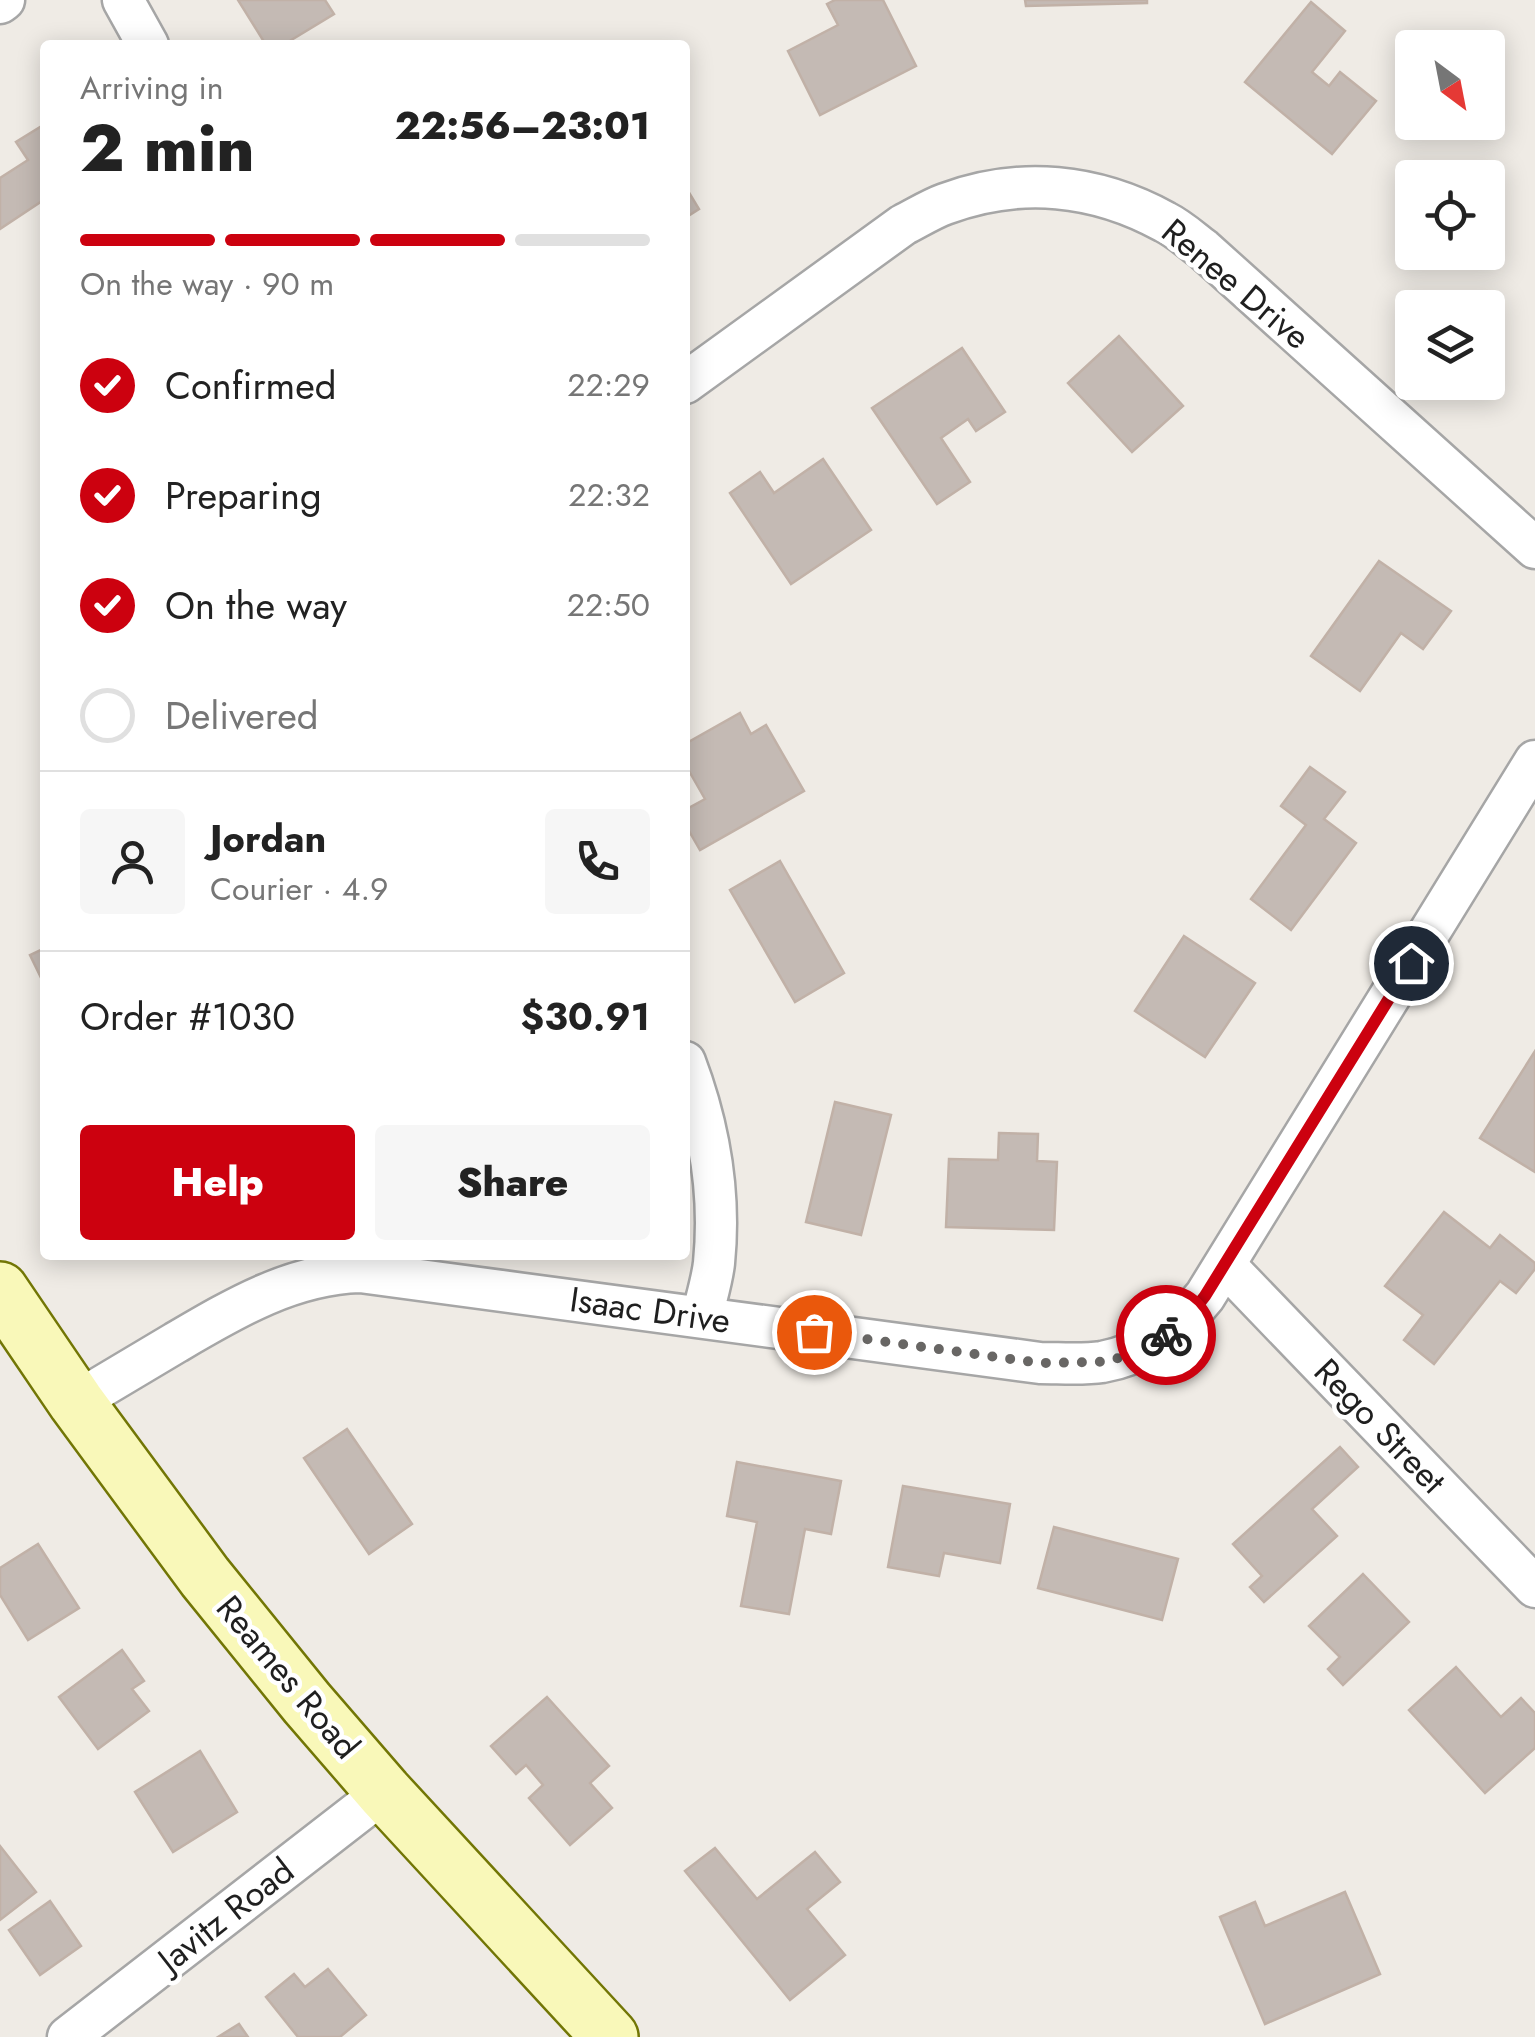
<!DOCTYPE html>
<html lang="en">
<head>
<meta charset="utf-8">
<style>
  :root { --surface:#fff; --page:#f6f6f6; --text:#222; --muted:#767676; --line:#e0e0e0; --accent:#cc010f }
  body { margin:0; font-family:Jost,sans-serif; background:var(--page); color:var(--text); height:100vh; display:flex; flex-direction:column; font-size:38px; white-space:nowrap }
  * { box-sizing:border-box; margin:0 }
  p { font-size:32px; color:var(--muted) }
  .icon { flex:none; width:55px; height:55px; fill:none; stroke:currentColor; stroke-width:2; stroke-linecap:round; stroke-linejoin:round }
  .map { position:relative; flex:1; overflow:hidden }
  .sheet { position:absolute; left:40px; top:40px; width:650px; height:1220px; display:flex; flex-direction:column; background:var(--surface); border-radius:10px; box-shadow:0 5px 25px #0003 }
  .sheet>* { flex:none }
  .needle { width:65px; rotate:148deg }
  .buttons { position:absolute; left:1395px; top:30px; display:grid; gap:20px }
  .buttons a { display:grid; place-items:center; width:110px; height:110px; border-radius:10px; background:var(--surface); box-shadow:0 5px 25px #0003; font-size:50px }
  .pin { position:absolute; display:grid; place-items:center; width:85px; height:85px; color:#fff; margin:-42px; border:5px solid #fff; border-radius:50%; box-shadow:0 2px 10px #0007 }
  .courier { position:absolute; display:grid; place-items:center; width:100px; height:100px; margin:-50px; border:8px solid #cc010f; border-radius:50%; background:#fff; color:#222; box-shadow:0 2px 12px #0007 }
  .overview em { font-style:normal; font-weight:800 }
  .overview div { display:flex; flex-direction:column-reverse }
  .overview { display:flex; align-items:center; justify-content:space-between; height:170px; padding:0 40px }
  h1 { font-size:65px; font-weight:800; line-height:75px }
  .bar { display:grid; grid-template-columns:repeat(4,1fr); gap:15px 10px; align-content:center; height:120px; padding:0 40px }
  .bar i { height:12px; border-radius:8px; background:var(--line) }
  .bar .selected { background:var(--accent) }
  .bar p { grid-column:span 4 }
  .line { display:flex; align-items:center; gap:25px; padding:0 40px; border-top:2px solid var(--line) }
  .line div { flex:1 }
  .round { display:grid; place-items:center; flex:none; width:105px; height:105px; border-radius:10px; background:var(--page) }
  ol { padding:0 40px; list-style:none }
  li { display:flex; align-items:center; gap:30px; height:110px }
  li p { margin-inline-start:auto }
  li .icon { padding:10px; border-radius:50%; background:var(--accent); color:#fff; stroke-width:4 }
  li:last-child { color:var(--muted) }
  li i { width:55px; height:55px; border:5px solid var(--line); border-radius:50% }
  .cta { display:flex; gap:20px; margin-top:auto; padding:20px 40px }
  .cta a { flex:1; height:115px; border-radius:10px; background:var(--accent); color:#fff; font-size:40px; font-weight:800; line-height:115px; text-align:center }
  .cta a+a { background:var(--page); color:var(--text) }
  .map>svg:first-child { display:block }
  .building { fill:#c4bab4; stroke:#c1b1a7; stroke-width:2.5 }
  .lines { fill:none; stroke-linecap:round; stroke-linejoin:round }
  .street-casing { stroke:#a6a6a6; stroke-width:45 }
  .secondary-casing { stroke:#727605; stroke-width:60 }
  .street { stroke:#fff; stroke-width:40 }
  .secondary { stroke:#f9f8b9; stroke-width:55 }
  .done { stroke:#686664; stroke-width:10; stroke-dasharray:0 18 }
  .route { stroke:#cc010f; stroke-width:12 }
  .labels { text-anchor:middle; stroke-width:9; stroke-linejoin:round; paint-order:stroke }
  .street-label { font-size:35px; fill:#1f1f1f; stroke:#fff }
</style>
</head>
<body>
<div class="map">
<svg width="1535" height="2037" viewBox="0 0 1535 2037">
  <rect width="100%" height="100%" fill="#efebe5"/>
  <!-- building -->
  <g class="building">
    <polygon points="238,0 325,0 334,14 283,45 266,45"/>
    <polygon points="835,0 883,0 916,66 820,115 788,51 838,25 827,4"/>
    <polygon points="1025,0 1147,0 1147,3 1026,6"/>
    <polygon points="1311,2 1345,31 1312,72 1329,86 1340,72 1376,101 1332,154 1245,82"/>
    <polygon points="45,124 45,199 0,229 0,178 28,160 16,142"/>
    <polygon points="685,186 699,209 685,218"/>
    <polygon points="1119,336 1183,406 1132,452 1068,383"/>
    <polygon points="962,348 1005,412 976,431 968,419 941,438 970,482 937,504 872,408"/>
    <polygon points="823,459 871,530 791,584 730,493 760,472 774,493"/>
    <polygon points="1379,561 1451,611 1423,649 1401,633 1360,691 1311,656"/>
    <polygon points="740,713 751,734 766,725 804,791 700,850 685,824 685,810 705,799 685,764 685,744"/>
    <polygon points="1310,767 1345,792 1324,819 1356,843 1291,930 1251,899 1306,825 1281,806"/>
    <polygon points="780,861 844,973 795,1002 730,890"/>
    <polygon points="1184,936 1255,983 1205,1057 1135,1011"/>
    <polygon points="45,948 45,986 30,955"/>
    <polygon points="1535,1051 1535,1172 1480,1138"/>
    <polygon points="835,1102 891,1115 861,1235 806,1222"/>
    <polygon points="999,1133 1038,1134 1037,1161 1057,1162 1054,1230 946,1227 949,1159 998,1160"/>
    <polygon points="1444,1212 1490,1248 1500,1235 1535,1263 1535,1269 1516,1293 1500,1281 1434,1364 1404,1340 1423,1315 1385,1286"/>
    <polygon points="347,1429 412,1524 369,1554 304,1458"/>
    <polygon points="1340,1447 1358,1467 1312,1509 1337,1536 1264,1602 1250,1587 1262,1576 1233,1544"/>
    <polygon points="737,1462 841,1481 831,1534 805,1529 789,1614 741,1606 757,1522 727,1516"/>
    <polygon points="903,1486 1010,1504 1000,1563 944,1553 939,1576 888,1567"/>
    <polygon points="1054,1527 1178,1559 1162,1620 1038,1588"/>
    <polygon points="38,1544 79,1608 28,1640 0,1595 0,1568"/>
    <polygon points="1363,1574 1409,1622 1343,1685 1328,1669 1340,1657 1309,1626"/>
    <polygon points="122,1650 144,1681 132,1689 149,1711 98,1749 59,1697"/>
    <polygon points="1456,1667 1501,1717 1521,1698 1535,1713 1535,1748 1485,1793 1409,1710"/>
    <polygon points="547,1697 609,1766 590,1783 612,1808 570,1845 529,1798 543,1785 526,1765 516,1774 491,1746"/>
    <polygon points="200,1751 237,1812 173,1852 135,1792"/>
    <polygon points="0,1846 36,1892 0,1920"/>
    <polygon points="715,1848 757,1899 815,1852 840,1882 807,1909 845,1955 790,2000 685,1871"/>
    <polygon points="1345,1892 1380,1974 1265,2024 1220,1917 1255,1902 1265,1926"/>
    <polygon points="50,1901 81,1946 40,1975 9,1930"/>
    <polygon points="328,1969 366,2015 340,2037 298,2037 266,1997 294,1974 305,1987"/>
    <polygon points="239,2024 248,2037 218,2037"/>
  </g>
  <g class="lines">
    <defs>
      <g id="street">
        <polyline points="123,0 148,45"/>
        <polyline points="0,3 4,0"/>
        <path d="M685,383L903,225C917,218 931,209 945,204C1020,176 1096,184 1165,222C1179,229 1191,240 1203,249L1535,548"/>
        <path d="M685,1062C710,1128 721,1193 714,1263C712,1281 706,1299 702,1317"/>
        <polyline points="1225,1265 1535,1587"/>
        <path d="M76,1402C109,1382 142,1363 175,1343C233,1309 291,1274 360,1272L1040,1363C1060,1363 1082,1365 1102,1362C1145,1354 1179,1329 1205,1296L1535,761"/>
        <polyline points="68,2037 384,1792"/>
      </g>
      <polyline id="secondary" points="0,1290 76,1402 205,1577 307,1703 384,1792 610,2037"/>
    </defs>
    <!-- street casing -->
    <use href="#street" class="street-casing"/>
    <!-- secondary casing -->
    <use href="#secondary" class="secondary-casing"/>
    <!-- street -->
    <use href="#street" class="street"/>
    <!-- secondary -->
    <use href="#secondary" class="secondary"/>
  </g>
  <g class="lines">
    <!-- done -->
    <polyline class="done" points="814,1332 1040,1363 1099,1362 1124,1357 1166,1335"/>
    <!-- route -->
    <polyline class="route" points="1166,1335 1190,1315 1205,1296 1411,963"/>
  </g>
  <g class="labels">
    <!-- street labels -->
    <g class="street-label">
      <text transform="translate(1236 284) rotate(40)" y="12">Renee Drive</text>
      <text transform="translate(650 1310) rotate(8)" y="12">Isaac Drive</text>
      <text transform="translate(1380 1426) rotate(46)" y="12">Rego Street</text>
      <text transform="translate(288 1677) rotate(50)" y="12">Reames Road</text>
      <text transform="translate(226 1915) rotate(-38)" y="12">Javitz Road</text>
    </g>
  </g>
</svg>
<div class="buttons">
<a><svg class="needle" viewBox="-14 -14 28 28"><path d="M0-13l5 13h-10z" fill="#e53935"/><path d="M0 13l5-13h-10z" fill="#767676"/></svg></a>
<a><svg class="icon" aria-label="locate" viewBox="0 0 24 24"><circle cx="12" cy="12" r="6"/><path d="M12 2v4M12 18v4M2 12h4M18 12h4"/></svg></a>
<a><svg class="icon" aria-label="layers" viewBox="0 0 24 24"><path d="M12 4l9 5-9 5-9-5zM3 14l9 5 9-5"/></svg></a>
</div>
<div class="pin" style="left:814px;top:1332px;background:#ea580c"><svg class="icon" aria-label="bag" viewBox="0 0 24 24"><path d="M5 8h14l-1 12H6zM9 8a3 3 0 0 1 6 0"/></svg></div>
<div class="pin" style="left:1411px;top:963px;background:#1f2937"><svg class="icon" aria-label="home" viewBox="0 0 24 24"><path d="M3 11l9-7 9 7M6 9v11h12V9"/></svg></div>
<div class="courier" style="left:1166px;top:1335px"><svg class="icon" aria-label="bike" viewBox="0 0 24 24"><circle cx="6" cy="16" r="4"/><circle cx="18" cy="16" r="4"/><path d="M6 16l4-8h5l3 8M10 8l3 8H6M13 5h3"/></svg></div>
<section class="sheet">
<div class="overview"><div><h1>2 min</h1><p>Arriving in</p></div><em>22:56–23:01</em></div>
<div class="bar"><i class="selected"></i><i class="selected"></i><i class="selected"></i><i></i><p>On the way · 90 m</p></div>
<ol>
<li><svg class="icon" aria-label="check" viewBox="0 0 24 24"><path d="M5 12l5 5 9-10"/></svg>Confirmed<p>22:29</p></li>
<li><svg class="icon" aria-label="check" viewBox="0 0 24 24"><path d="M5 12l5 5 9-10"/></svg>Preparing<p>22:32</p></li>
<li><svg class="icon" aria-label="check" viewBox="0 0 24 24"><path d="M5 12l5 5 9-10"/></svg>On the way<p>22:50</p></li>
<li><i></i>Delivered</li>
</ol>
<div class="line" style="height:180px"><a class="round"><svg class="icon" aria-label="person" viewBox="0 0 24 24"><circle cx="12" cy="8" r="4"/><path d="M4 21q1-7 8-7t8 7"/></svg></a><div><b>Jordan</b><p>Courier · 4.9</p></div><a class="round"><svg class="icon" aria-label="phone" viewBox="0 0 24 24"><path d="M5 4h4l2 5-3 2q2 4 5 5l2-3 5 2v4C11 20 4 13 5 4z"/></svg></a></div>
<div class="line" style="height:130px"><div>Order #1030</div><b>$30.91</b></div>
<div class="cta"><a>Help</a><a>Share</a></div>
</section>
</div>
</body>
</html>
